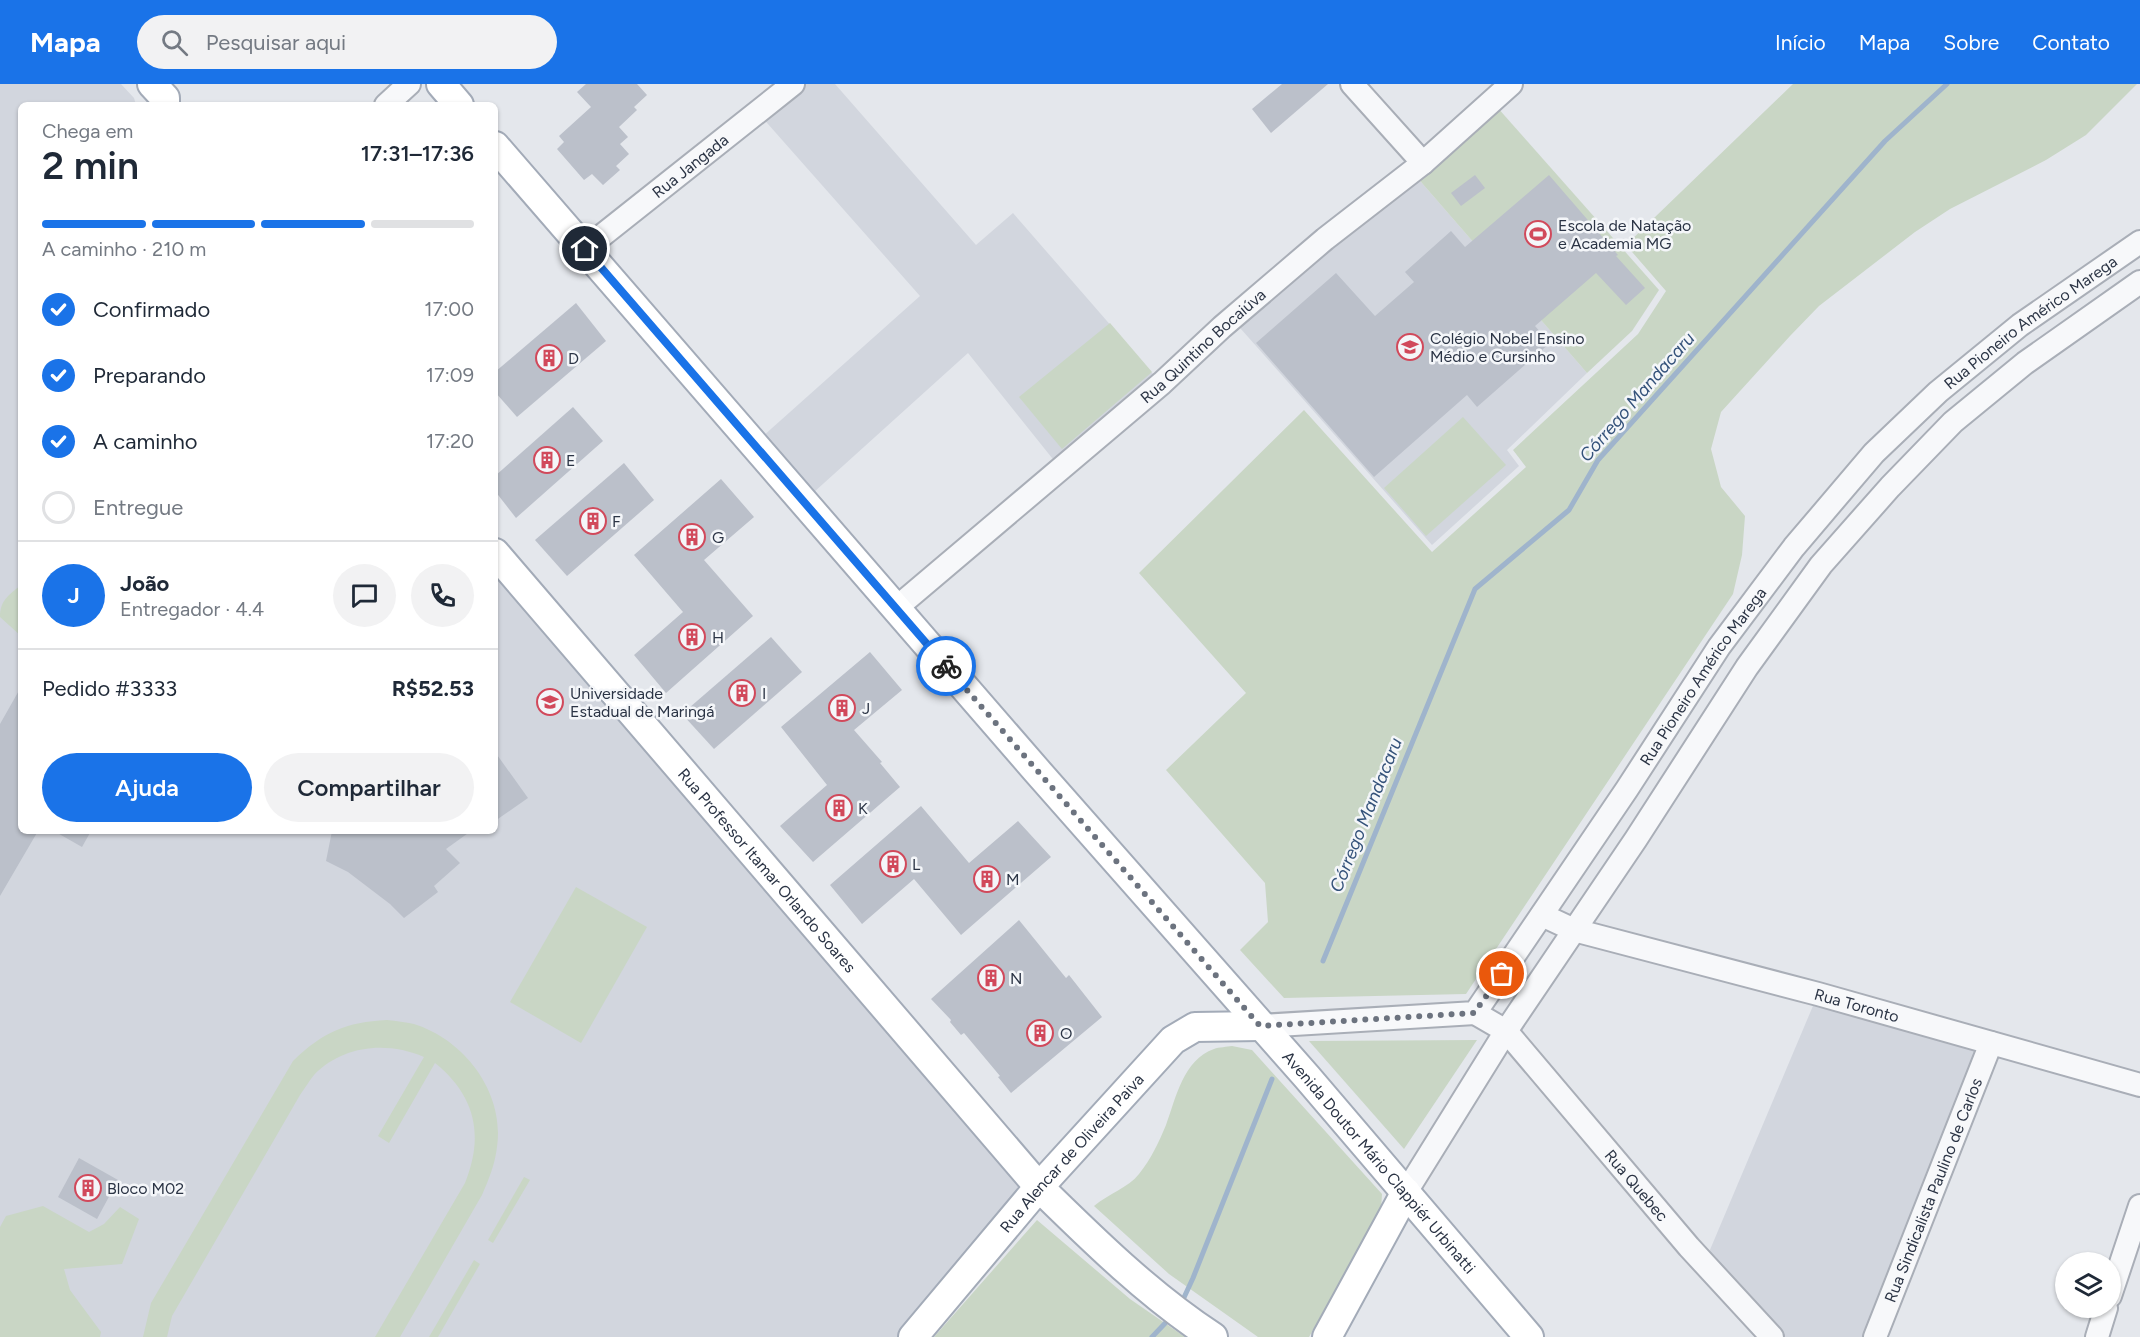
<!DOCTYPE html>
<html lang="pt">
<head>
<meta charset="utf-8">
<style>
  :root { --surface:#fff; --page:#f2f2f3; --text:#1f2937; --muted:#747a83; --line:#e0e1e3; --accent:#1a73e8 }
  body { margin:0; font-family:Figtree,sans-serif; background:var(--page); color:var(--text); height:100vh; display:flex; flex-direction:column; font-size:22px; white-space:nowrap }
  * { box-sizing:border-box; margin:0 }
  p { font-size:20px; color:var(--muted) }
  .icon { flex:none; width:33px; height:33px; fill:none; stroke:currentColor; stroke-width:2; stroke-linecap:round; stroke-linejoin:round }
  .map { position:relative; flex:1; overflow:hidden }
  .side { position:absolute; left:18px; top:18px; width:480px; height:732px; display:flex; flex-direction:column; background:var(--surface); border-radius:9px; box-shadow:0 2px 4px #0004 }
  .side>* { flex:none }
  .fabs { position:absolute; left:2055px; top:1168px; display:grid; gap:12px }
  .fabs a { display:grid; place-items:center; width:66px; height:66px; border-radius:50%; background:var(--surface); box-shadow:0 2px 4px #0004; font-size:30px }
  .pin { position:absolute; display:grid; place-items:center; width:51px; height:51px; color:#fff; margin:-26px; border:3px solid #fff; border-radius:50%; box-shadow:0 2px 6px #0007 }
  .courier { position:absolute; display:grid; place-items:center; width:60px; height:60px; margin:-30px; border:4px solid #1a73e8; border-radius:50%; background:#fff; color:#222; box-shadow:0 2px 8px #0007 }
  .summary em { font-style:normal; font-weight:600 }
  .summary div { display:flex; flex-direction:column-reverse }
  .summary { display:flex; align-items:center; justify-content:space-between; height:102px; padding:0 24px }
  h1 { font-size:39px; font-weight:600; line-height:45px }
  .bar { display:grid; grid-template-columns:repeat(4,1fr); gap:9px 6px; align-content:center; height:72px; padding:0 24px }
  .bar i { height:8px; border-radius:4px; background:var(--line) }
  .bar .active { background:var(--accent) }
  .bar p { grid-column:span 4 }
  .line { display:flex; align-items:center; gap:15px; padding:0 24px; border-top:2px solid var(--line) }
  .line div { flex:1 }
  .round { display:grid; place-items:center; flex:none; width:63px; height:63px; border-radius:32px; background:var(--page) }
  ol { padding:0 24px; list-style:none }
  li { display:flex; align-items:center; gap:18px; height:66px }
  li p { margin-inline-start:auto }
  li .icon { padding:6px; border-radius:50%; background:var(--accent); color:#fff; stroke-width:4 }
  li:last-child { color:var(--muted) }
  li i { width:33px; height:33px; border:3px solid var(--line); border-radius:50% }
  .primary-button { display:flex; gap:12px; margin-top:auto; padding:12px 24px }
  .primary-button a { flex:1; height:69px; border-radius:36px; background:var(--accent); color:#fff; font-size:24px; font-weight:600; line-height:69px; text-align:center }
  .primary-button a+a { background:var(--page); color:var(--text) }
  header { display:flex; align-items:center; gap:36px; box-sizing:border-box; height:84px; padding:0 30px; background:var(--accent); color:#fff }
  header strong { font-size:28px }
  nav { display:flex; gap:33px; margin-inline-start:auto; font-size:21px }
  .search { width:420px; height:54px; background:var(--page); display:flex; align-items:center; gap:15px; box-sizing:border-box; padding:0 21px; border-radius:33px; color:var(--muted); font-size:22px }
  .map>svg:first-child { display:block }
  .built { fill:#d2d6de }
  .green { fill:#c9d6c5 }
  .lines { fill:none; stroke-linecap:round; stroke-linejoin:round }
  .stream { stroke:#9fb4cc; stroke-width:5 }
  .building { fill:#bbc0ca }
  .minor-casing { stroke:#a9aeb7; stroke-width:26 }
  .major-casing { stroke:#a3abb8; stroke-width:32 }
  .minor { stroke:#f7f8fa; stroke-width:22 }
  .major { stroke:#fff; stroke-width:28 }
  .done { stroke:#6c737f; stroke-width:6; stroke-dasharray:0 10.8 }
  .route { stroke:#1a73e8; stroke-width:8 }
  .labels { text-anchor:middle; stroke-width:5; stroke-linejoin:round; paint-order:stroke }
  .street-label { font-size:16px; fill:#2b3445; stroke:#f4f6f9 }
  .poi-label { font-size:16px; fill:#2b3445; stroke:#f4f6f9; text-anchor:start }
  .water-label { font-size:18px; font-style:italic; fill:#34527a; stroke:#f4f6f9 }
</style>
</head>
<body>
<header>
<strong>Mapa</strong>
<div class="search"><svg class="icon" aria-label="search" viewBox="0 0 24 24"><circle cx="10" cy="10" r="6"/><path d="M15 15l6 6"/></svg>Pesquisar aqui</div>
<nav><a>Início</a><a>Mapa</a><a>Sobre</a><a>Contato</a></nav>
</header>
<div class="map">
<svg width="2140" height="1253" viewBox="0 0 2140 1253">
  <rect width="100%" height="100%" fill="#e4e7ec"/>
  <!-- built -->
  <g class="built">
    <polygon points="0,0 121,0 134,14 136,21 21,21 21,747 495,747 495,489 1014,1092 1019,1104 1014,1119 897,1253 0,1253"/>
    <polygon points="802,0 835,0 976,161 1013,129 1160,298 1060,384 968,269 803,418 753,361 920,212 761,32"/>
    <polygon points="1408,83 1587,289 1507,366 1519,382 1432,461 1233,236"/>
    <polygon points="1818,910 1991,959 1875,1253 1772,1253 1704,1180"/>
  </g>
  <!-- green -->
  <g class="green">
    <polygon points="1793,0 2137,0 2086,51 2046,76 1950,125 1915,148 1819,222 1790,252 1721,328 1711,365 1721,403 1745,432 1742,471 1733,510 1466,910 1284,914 1240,866 1268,838 1265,799 1166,686 1246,609 1139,489 1304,326 1432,468 1526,383 1513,366 1638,250 1666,207 1626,161"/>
    <polygon points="1489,14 1659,206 1632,247 1587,289 1408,83"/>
    <polygon points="1110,239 1152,288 1062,365 1019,313"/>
    <polygon points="1463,333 1506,381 1426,452 1384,404"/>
    <path d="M21,501V552L0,533C0,516 9,511 21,501Z"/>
    <polygon points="576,803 647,843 581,959 510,918"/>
    <path d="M387,936C396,937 406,938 414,940C465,956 505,1009 497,1063C495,1080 489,1095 482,1111L400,1253H375L465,1099C484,1052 476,1012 435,979L389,1059L378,1052L424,973C387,957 343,961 314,991C309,997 305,1004 300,1011L172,1232L167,1253H143L151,1219L293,977C323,948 346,938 387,936Z"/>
    <polygon points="1477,956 1404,1065 1309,957"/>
    <path d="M1232,962L1252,966L1382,1110L1381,1126L1309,1253H1258L1169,1190L1094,1122C1108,1110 1128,1104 1139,1090C1151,1075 1159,1058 1166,1041C1176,1014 1183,976 1214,965C1219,963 1227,963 1232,962Z"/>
    <polygon points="524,1093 530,1096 493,1159 488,1156"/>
    <polygon points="43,1122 89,1148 104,1140 120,1123 139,1135 122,1180 64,1185 70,1206 101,1248 100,1253 0,1253 0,1143 6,1132"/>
    <polygon points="1037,1136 1130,1215 1185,1253 934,1253"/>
    <polygon points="474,1176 480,1180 438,1253 429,1253"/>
  </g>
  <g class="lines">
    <!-- stream -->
    <g class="stream">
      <polyline points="1323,877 1475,505 1569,426 1598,376 1885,57 1947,0"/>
      <polyline points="1181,1220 1193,1194 1272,995"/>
      <polyline points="1152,1253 1172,1232"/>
    </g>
  </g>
  <!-- building -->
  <g class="building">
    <polygon points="586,0 637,0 647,11 634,23 637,26 619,43 628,53 620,60 629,70 616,82 620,86 603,101 592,90 584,96 557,65 564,58 559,52 591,23 577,8"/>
    <polygon points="1282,0 1328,0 1271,49 1252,25"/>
    <polygon points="1475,91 1485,104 1461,122 1451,109"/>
    <polygon points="1549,91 1618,171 1616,172 1645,204 1626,221 1596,189 1535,242 1550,259 1477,323 1467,311 1374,393 1256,259 1336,189 1375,232 1414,198 1405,188 1451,147 1465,163"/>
    <polygon points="576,219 606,257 517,333 495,308 495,288"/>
    <polygon points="573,323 603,357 516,434 495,407 495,392"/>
    <polygon points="624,379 654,416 567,492 535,456"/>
    <polygon points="721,395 754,433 704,476 753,532 666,609 634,571 683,528 634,471"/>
    <polygon points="771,553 802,588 714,665 682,630"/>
    <polygon points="870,568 902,606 854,646 882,678 880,679 900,703 813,778 780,742 827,701 781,643"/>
    <polygon points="21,603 21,747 38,747 0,812 0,640"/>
    <polygon points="495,668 528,714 495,737"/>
    <polygon points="921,722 969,779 1018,737 1051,773 961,851 914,795 862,840 830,801"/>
    <polygon points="54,747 91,747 82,763"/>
    <polygon points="332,747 471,747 446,765 460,779 434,802 438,808 404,834 390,820 348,788 326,777"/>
    <polygon points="1019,836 1066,894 1069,891 1102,933 1011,1009 998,993 1000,992 964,949 961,951 950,938 951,936 931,915"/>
    <polygon points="79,1074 118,1096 97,1135 58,1113"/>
  </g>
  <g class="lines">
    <defs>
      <g id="minor">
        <polyline points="1352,0 1423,79"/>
        <polyline points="386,21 409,0"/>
        <path id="s1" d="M585,165L793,0"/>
        <path id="s2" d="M895,525L1162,299L1222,243L1325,155L1423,79L1511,0"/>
        <path id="s3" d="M1542,831L1574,846L1818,910L2140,1001"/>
        <path id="s4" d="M1475,929L1506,947L1689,1163L1772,1253"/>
        <path id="s5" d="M1260,942L1475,929L1627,705L1719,563L1794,463L1874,369L1938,308L2020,241L2140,158"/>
        <polyline points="1406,1108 1506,947 1636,755 1747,583 1821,481 1890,403 1953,338 2025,279 2140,198"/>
        <polyline points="2110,1212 2140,1122"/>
        <path id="s6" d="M1875,1253L1991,959"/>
        <polyline points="2097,1253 2106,1224"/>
      </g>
      <g id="major">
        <polyline points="152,0 165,14 165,21"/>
        <polyline points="441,0 459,21"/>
        <path id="s7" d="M495,62L1037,687L1307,993L1529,1253"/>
        <path id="s8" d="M495,469L1039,1103C1094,1157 1149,1211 1213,1253"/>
        <path id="s9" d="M913,1253L1039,1103L1173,956L1195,943L1260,942"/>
        <polyline points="1327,1253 1406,1108"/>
      </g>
    </defs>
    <!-- minor casing -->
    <use href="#minor" class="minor-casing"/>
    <!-- major casing -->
    <use href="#major" class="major-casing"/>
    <!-- minor -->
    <use href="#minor" class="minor"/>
    <!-- major -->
    <use href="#major" class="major"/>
  </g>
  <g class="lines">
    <!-- done -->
    <polyline class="done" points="946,582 1260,942 1474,929 1502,890"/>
    <!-- route -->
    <polyline class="route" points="585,165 946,582"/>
  </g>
  <!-- icons -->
  <defs>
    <symbol id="stadium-ring" viewBox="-11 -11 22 22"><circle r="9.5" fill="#f4f6f9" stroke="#d1495b" stroke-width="1.5"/><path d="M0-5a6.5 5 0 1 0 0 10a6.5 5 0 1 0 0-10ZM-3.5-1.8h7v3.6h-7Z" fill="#d1495b"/></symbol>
    <symbol id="school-ring" viewBox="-11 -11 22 22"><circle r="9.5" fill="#f4f6f9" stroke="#d1495b" stroke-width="1.5"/><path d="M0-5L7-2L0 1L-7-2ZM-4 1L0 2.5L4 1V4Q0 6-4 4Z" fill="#d1495b"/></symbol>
    <symbol id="building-ring" viewBox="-11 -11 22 22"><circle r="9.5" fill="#f4f6f9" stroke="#d1495b" stroke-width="1.5"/><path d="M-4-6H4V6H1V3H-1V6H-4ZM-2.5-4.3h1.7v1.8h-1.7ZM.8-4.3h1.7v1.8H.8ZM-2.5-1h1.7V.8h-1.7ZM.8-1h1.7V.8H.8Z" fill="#d1495b"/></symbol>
    <symbol id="university-ring" viewBox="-11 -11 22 22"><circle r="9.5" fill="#f4f6f9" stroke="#d1495b" stroke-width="1.5"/><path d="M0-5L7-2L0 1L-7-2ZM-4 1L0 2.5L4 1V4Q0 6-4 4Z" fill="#d1495b"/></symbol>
  </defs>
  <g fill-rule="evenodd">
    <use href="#stadium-ring" x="1523" y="135" width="30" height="30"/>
    <use href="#school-ring" x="1395" y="248" width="30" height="30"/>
    <use href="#building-ring" x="534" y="259" width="30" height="30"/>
    <use href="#building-ring" x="532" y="361" width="30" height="30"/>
    <use href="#building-ring" x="578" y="422" width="30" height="30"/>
    <use href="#building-ring" x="677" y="438" width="30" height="30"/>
    <use href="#building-ring" x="677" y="538" width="30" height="30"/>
    <use href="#building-ring" x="727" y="594" width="30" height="30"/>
    <use href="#university-ring" x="535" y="603" width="30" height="30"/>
    <use href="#building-ring" x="827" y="609" width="30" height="30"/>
    <use href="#building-ring" x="824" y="709" width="30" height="30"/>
    <use href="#building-ring" x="878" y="765" width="30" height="30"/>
    <use href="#building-ring" x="972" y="780" width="30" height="30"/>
    <use href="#building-ring" x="976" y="879" width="30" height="30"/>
    <use href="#building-ring" x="1025" y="934" width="30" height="30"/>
    <use href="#building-ring" x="73" y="1089" width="30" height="30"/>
  </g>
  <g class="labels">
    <!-- street labels -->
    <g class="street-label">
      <text dy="6" stroke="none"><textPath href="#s1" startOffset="134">Rua Jangada</textPath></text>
      <text dy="6" stroke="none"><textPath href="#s5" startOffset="1108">Rua Pioneiro Américo Marega</textPath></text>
      <text dy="6" stroke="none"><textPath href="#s2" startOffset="405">Rua Quintino Bocaiúva</textPath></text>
      <text dy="6" stroke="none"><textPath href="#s5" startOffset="622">Rua Pioneiro Américo Marega</textPath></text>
      <text dy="6" stroke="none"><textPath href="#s8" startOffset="418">Rua Professor Itamar Orlando Soares</textPath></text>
      <text dy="6" stroke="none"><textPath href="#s3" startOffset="328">Rua Toronto</textPath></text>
      <text dy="6" stroke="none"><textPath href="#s9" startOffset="243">Rua Alencar de Oliveira Paiva</textPath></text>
      <text dy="6" stroke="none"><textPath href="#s7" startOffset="1347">Avenida Doutor Mário Clappiér Urbinatti</textPath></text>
      <text dy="6" stroke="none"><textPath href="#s4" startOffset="238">Rua Quebec</textPath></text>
      <text dy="6" stroke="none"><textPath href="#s6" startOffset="158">Rua Sindicalista Paulino de Carlos</textPath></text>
    </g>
    <!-- poi labels -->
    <g class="poi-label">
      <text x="1558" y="147">Escola de Natação<tspan x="1558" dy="18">e Academia MG</tspan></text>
      <text x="1430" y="260">Colégio Nobel Ensino<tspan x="1430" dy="18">Médio e Cursinho</tspan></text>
      <text x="568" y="280">D</text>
      <text x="566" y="382">E</text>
      <text x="612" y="443">F</text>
      <text x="712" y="459">G</text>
      <text x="712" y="559">H</text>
      <text x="570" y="615">Universidade<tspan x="570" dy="18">Estadual de Maringá</tspan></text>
      <text x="762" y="615">I</text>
      <text x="862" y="630">J</text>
      <text x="858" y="730">K</text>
      <text x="912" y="786">L</text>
      <text x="1006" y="801">M</text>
      <text x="1010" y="900">N</text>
      <text x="1060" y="955">O</text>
      <text x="107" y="1110">Bloco M02</text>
    </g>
    <!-- water labels -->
    <g class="water-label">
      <text transform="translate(1637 313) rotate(-49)" y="6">Córrego Mandacaru</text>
      <text transform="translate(1366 731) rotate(-68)" y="6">Córrego Mandacaru</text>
    </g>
  </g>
</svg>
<div class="fabs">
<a><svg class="icon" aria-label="layers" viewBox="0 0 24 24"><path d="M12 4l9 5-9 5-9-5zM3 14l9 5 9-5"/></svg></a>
</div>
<div class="pin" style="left:1502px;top:890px;background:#ea580c"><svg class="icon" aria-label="bag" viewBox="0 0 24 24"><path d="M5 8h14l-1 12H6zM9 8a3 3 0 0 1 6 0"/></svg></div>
<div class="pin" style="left:585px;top:165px;background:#1f2937"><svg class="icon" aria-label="home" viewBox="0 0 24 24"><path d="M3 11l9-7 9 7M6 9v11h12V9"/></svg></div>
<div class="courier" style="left:946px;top:582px"><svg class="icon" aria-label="bike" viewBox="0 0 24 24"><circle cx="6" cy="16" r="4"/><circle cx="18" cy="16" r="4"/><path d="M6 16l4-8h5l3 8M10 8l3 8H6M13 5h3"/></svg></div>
<section class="side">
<div class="summary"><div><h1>2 min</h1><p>Chega em</p></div><em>17:31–17:36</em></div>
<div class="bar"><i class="active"></i><i class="active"></i><i class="active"></i><i></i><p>A caminho · 210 m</p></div>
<ol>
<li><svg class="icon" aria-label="check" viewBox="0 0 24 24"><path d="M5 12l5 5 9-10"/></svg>Confirmado<p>17:00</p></li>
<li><svg class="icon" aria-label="check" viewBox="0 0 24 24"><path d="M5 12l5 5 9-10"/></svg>Preparando<p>17:09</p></li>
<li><svg class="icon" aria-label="check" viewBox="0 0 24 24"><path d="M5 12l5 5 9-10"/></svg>A caminho<p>17:20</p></li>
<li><i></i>Entregue</li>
</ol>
<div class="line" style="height:108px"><b class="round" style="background:var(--accent);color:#fff">J</b><div><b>João</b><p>Entregador · 4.4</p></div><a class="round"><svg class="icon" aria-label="chat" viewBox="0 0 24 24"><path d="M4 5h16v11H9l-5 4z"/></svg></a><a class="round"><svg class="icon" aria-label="phone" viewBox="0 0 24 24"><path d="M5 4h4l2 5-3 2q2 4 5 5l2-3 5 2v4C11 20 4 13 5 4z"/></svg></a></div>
<div class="line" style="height:78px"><div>Pedido #3333</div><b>R$52.53</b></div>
<div class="primary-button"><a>Ajuda</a><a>Compartilhar</a></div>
</section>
</div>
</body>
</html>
